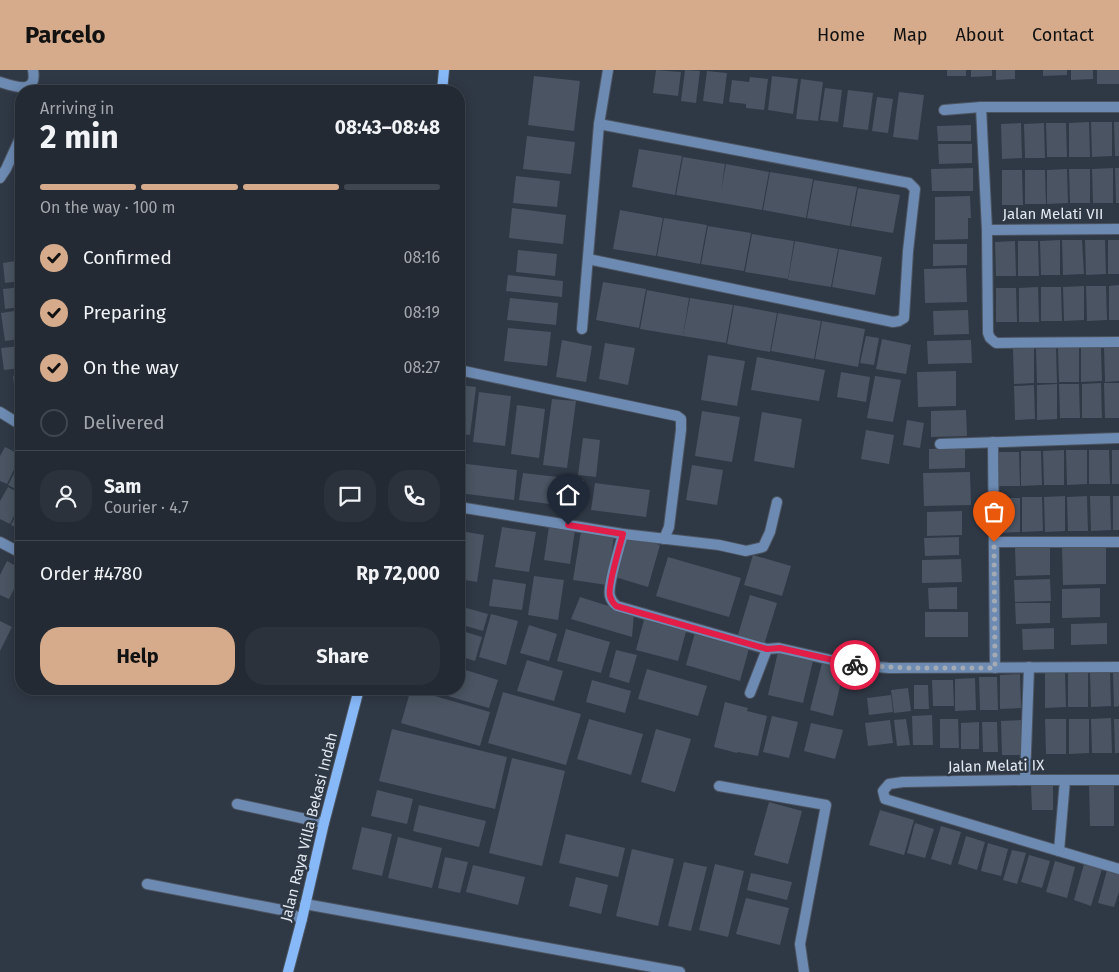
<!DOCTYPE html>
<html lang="en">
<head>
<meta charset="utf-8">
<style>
  :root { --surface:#232a34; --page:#2b323c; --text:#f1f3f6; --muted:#a3a7ac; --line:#40464f; --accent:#d6ab8b }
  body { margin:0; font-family:"Fira Sans",sans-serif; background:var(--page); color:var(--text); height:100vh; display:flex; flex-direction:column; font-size:19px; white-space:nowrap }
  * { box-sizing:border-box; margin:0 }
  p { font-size:16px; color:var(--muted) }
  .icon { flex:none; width:28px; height:28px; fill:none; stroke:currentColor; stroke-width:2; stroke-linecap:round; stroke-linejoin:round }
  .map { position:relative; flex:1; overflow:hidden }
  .side { position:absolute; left:15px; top:15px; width:450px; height:610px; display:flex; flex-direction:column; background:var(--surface); border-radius:20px; box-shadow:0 2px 12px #0003,0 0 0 1px var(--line) }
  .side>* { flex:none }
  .pin { position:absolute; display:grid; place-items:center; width:42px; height:42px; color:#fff; margin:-51px -21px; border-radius:50% 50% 50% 0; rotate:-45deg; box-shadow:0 0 5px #0007 }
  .pin .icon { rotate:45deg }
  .courier { position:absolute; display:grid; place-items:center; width:50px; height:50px; margin:-25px; border:4px solid #e11d48; border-radius:50%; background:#fff; color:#222; box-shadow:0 1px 6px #0007 }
  .head em { font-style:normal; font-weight:700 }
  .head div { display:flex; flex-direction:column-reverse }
  .head { display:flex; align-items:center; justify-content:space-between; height:85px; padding:0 25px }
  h1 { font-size:32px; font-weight:700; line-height:38px }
  .bar { display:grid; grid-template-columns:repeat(4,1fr); gap:8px 5px; align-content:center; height:60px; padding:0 25px }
  .bar i { height:6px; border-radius:4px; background:var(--line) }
  .bar .selected { background:var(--accent) }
  .bar p { grid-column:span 4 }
  .line { display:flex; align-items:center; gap:12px; padding:0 25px; border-top:1px solid var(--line) }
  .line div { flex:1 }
  .round { display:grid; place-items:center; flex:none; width:52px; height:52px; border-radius:20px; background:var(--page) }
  ol { padding:0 25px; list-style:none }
  li { display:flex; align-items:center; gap:15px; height:55px }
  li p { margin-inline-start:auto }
  li .icon { padding:5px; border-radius:50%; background:var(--accent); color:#111; stroke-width:4 }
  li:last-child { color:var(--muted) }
  li i { width:28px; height:28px; border:2px solid var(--line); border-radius:50% }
  .action { display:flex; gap:10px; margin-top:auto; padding:10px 25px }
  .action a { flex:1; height:58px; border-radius:20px; background:var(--accent); color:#111; font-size:20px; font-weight:700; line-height:58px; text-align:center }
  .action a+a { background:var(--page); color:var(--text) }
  header { display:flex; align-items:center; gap:30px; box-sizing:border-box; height:70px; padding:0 25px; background:var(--accent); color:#111 }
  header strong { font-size:24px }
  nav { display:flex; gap:28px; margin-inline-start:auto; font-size:18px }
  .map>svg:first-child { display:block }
  .building { fill:#4a5462 }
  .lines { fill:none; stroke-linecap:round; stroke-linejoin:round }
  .minor-casing { stroke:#4c5460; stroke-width:12 }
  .secondary-casing { stroke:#4c5460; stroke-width:12 }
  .minor { stroke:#6c8ab2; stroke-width:10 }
  .secondary { stroke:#87b8f8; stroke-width:10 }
  .done { stroke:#a3aab4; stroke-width:5; stroke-dasharray:0 9 }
  .route { stroke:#e11d48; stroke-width:6 }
  .labels { text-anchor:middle; stroke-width:5; stroke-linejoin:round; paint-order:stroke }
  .street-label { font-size:15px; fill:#e2e8f0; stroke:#2f3845 }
</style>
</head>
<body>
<header>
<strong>Parcelo</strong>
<nav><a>Home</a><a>Map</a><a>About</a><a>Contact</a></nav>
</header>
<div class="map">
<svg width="1119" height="902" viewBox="0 0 1119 902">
  <rect width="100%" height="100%" fill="#2f3845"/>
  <!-- building -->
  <g class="building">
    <polygon points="656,0 681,2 678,26 653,23"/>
    <polygon points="685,0 700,1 696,33 681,31"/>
    <rect x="947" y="0" width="19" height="6"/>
    <polygon points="971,0 992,0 992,6 971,7"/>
    <polygon points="996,0 1015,0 1015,9 996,10"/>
    <polygon points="1043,0 1067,0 1067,5 1043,6"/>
    <polygon points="1071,0 1093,0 1093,9 1071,10"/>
    <rect x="1097" y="0" width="22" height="14"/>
    <polygon points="707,1 727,3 723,34 703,31"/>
    <polygon points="534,6 580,11 574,61 528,55"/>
    <polygon points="772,6 798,9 793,44 768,40"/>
    <polygon points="750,7 768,9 764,40 746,38 746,34 729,32 732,10 749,12"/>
    <polygon points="801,9 823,12 818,51 796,49"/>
    <polygon points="825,18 842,20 838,52 820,50"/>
    <polygon points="848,20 873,23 868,60 843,57"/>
    <polygon points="899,22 924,25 918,70 893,67"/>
    <polygon points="877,27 893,29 888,63 872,61"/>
    <polygon points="1089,52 1090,87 1069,87 1069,53"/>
    <polygon points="1091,52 1112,52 1112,86 1092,87"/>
    <polygon points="1114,52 1119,52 1119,86 1115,86"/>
    <polygon points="1021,53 1022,88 1002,89 1001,54"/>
    <polygon points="1044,53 1045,88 1025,88 1024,54"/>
    <polygon points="1046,53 1066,53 1067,87 1047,87"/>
    <polygon points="971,55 971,71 938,71 937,56"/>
    <polygon points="527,66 575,72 571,104 523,99"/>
    <polygon points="938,74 972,74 972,93 939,94"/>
    <polygon points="639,79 682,86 675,125 632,117"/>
    <polygon points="683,87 725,94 721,121 726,94 769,102 762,140 676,125"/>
    <polygon points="973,98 973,121 932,121 931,99"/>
    <polygon points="1113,98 1113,133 1093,133 1092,99"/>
    <polygon points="1115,98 1119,98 1119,133 1116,133"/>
    <polygon points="1067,99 1068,133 1047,134 1047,100"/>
    <polygon points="1069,99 1090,99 1090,133 1070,133"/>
    <polygon points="1002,100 1022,100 1023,135 1002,135"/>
    <polygon points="1025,100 1045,100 1046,134 1025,134"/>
    <polygon points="770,102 813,109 806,148 763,140"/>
    <polygon points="516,106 560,111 557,137 513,133"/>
    <polygon points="814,110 857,117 850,156 807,148"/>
    <polygon points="858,118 900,125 893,163 851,156"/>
    <polygon points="970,126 971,148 968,148 968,169 935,170 935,127"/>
    <polygon points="512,138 566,145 563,174 509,168"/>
    <polygon points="620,140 663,148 656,186 613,179"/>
    <polygon points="664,148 707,155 700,194 657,186"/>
    <polygon points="708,156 751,163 744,201 701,194"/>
    <polygon points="752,164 794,171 788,209 745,202"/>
    <polygon points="1060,170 1060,205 1041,205 1040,171"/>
    <polygon points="1062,170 1082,170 1084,204 1063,205"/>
    <polygon points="1085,170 1105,170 1106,204 1086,205"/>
    <rect x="1108" y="170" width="11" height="34"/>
    <polygon points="795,171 838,179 831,217 788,210"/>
    <polygon points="1015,171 1016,206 996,206 995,172"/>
    <polygon points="1018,171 1038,171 1039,206 1018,206"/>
    <polygon points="933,174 967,174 967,195 933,196"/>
    <polygon points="839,179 882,187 875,225 832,217"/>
    <polygon points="518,180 557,184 555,206 516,202"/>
    <polygon points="21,190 21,211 5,213 3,193"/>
    <polygon points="966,198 967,232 925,233 924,199"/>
    <polygon points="508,205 563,211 562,227 506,221"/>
    <polygon points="603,212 646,219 639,258 596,250"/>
    <polygon points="1119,215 1119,250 1109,250 1109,216"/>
    <polygon points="1084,216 1084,250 1064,251 1063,217"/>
    <polygon points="1086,216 1106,216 1107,250 1087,251"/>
    <polygon points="21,217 21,237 5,239 3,219"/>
    <polygon points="1038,217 1039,252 1019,252 1019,218"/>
    <polygon points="1041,217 1061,217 1062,251 1041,251"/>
    <polygon points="996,218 1016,218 1017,252 996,252"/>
    <polygon points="647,220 689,228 683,266 640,259"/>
    <polygon points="510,228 558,233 556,255 507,250"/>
    <polygon points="690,228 733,235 726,273 683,266"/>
    <polygon points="734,235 777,243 770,282 727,274"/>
    <polygon points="21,240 21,269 5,271 1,243"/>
    <polygon points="968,240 969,264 934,265 933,241"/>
    <polygon points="778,243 821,251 814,289 771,281"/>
    <polygon points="822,251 865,259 858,297 815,289"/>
    <polygon points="508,258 551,262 547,296 504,291"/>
    <polygon points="866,266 879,268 874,295 860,293"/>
    <polygon points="882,269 911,275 906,304 876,299"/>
    <polygon points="562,270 592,276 586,312 556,307"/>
    <polygon points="971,270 972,293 928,294 927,271"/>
    <polygon points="605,273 635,278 628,315 599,309"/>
    <polygon points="21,276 21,298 4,300 1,278"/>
    <polygon points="1101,277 1102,311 1081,312 1081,278"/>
    <polygon points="1104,277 1119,277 1119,311 1105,312"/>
    <polygon points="1034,278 1034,313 1014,314 1013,279"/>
    <polygon points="1056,278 1057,313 1037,313 1036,279"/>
    <polygon points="1058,278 1079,278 1079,312 1059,312"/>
    <polygon points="708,285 745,291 737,336 701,330"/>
    <polygon points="757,287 825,300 819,331 751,320"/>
    <polygon points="956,301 956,336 918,337 917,302"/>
    <polygon points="841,302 870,307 866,332 837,327"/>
    <polygon points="21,305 21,331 16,332 13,306"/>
    <polygon points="875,306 901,310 893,352 867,348"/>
    <polygon points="1101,313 1102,348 1082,348 1082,314"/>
    <polygon points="1104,313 1119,313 1119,348 1105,348"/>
    <polygon points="1057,314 1057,349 1037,350 1037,315"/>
    <polygon points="1059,314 1079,314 1080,348 1060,348"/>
    <polygon points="459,315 476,317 470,365 459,364"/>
    <polygon points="1034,315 1035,349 1015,350 1014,316"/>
    <polygon points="479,322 511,326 505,376 473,372"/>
    <polygon points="552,329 576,331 567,398 543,395"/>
    <polygon points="517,335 545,339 539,388 511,384"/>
    <polygon points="966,340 967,366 931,367 931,341"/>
    <polygon points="702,341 740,347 732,392 695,386"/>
    <polygon points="762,342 802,349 794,398 754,391"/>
    <polygon points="907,350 924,353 920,378 903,375"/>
    <polygon points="866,360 894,365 889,394 861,389"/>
    <polygon points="583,368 600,370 596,407 578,405"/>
    <polygon points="5,377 21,385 7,414 0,411 0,386"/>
    <polygon points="965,378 965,398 929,399 929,379"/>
    <polygon points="1064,380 1064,415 1044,415 1043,381"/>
    <polygon points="1066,380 1087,380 1087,414 1067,415"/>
    <polygon points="1089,380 1109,380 1110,414 1089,414"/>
    <rect x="1112" y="380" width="7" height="34"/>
    <polygon points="1021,381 1041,381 1042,415 1021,416"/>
    <polygon points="999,382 1019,382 1020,416 999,416"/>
    <polygon points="21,390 21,422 8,415"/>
    <polygon points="459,393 517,400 514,430 459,423"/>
    <polygon points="692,395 723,400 717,435 686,430"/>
    <polygon points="970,402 971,435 924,436 923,403"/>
    <polygon points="523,403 584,410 580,438 519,430"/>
    <polygon points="595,413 650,420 646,447 591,440"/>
    <polygon points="8,417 21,424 21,431 10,454 0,449 0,431"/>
    <polygon points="1065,426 1065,461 1045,462 1044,427"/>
    <polygon points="1087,426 1088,461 1068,461 1067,427"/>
    <polygon points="1090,426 1110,426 1111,460 1091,461"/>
    <rect x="1113" y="426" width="6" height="34"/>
    <polygon points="1022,427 1042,427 1043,461 1022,462"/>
    <polygon points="999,428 1020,428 1020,462 1000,463"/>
    <polygon points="21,435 21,460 11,455"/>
    <polygon points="962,441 962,465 927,466 927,442"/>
    <polygon points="549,456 575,460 570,494 544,490"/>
    <polygon points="502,457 536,462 529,502 495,497"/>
    <polygon points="461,461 484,465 477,512 459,509 459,475"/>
    <polygon points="581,461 614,466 607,515 573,510"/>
    <polygon points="628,465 660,475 648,517 615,507"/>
    <polygon points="959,467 959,485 925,486 924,468"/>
    <polygon points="1106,475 1106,514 1063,515 1062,476"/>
    <polygon points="1050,477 1050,505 1016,506 1015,478"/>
    <polygon points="753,485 791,496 782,526 744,515"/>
    <polygon points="668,487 741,508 729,547 656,526"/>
    <polygon points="961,489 962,512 922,513 922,490"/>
    <polygon points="7,491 21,499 21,505 9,529 0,525 0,505"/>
    <polygon points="534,506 564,510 558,550 528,545"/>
    <polygon points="493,509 526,514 522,540 489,536"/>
    <polygon points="1050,509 1051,531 1015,532 1014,510"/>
    <polygon points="957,517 957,539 929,539 928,518"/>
    <polygon points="1100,518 1100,547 1062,548 1062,519"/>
    <polygon points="750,525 777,533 764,575 737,568"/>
    <polygon points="580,527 634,544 632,567 571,549"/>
    <polygon points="1015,533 1050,533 1050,553 1016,554"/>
    <polygon points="459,536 488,544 483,561 459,554"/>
    <rect x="925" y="542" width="43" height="25"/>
    <polygon points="491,544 518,551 506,595 479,587"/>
    <polygon points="645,546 687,558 678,591 636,580"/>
    <polygon points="0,551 12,557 0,581"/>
    <polygon points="1107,553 1107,574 1071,575 1071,554"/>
    <polygon points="529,555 557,564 549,591 520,583"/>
    <polygon points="1054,558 1054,579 1023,580 1022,559"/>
    <polygon points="566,559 610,572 601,603 557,591"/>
    <polygon points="696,559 750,575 740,611 686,595"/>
    <polygon points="459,560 482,567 475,591 459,586"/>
    <polygon points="616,580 637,585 629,613 609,607"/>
    <polygon points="778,582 813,591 803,633 768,625"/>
    <polygon points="527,590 563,601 554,631 517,621"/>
    <polygon points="822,593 844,599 833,646 810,640"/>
    <polygon points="459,598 498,610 489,638 424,619 459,619"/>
    <polygon points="647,599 707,616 698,646 638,629"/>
    <polygon points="1110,602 1111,636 1091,637 1090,603"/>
    <polygon points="1113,602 1119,602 1119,636 1114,637"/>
    <polygon points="1045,603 1065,603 1066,637 1045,638"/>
    <rect x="1068" y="603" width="20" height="34"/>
    <polygon points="1020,604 1021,638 1000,639 1000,605"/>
    <polygon points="979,607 997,607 998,640 980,640"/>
    <polygon points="975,608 976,640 955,641 955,609"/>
    <polygon points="592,610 631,621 625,643 586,632"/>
    <polygon points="932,610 953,610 954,636 933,636"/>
    <polygon points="914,615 928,615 929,639 914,639"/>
    <polygon points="908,618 911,641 894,643 891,620"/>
    <polygon points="411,619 490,642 480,676 401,653"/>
    <polygon points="503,622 581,644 566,695 488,673"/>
    <polygon points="891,625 893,642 869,645 867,628"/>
    <polygon points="725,632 748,638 747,641 767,646 758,686 738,682 737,683 714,677"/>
    <polygon points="932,645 933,675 913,675 912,646"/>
    <polygon points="772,646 798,652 789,688 763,682"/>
    <polygon points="1111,648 1112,683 1092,683 1091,649"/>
    <polygon points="589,649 643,664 631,705 577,689"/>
    <polygon points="906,649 910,675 897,676 894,650"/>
    <polygon points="940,649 958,649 959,678 940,678"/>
    <polygon points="1045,649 1066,649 1066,684 1046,684"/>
    <polygon points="1069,649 1089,649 1089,683 1069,684"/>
    <polygon points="1114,649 1119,649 1119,683 1115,683"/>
    <polygon points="890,650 893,673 868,676 865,653"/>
    <polygon points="1021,650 1022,685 1002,685 1001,651"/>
    <polygon points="979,652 979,679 961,679 961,653"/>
    <polygon points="982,652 997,652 998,682 983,682"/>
    <polygon points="811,653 843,660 835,689 804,681"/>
    <polygon points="392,659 507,687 495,739 379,711"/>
    <polygon points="656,659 691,669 675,722 641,712"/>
    <polygon points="512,688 565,701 542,796 489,783"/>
    <polygon points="1089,712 1114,712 1114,756 1090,756"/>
    <polygon points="1053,715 1053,740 1032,740 1031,716"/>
    <polygon points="377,720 413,729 407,754 371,746"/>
    <polygon points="769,732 802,741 788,794 754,785"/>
    <polygon points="419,735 486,751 479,777 413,761"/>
    <polygon points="880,740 914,750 904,785 869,775"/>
    <polygon points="915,753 934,759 925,788 907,783"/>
    <polygon points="941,756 961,762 951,795 931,789"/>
    <polygon points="362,757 392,764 382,806 352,799"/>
    <polygon points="566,764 625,778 618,807 559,793"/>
    <polygon points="966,766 985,772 977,800 958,794"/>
    <polygon points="398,767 442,778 432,818 388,808"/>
    <polygon points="988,773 1008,779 1001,806 981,801"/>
    <polygon points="632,779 674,789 658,856 616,846"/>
    <polygon points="1012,780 1026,783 1017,814 1003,810"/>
    <polygon points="1029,785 1050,791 1042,818 1021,812"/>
    <polygon points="445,787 468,792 460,823 438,818"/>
    <polygon points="1055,791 1075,797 1067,828 1046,822"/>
    <polygon points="684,792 707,797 691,861 668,856"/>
    <polygon points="715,794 744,801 728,867 699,860"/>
    <polygon points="1084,794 1102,799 1091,836 1074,830"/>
    <polygon points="473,795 525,807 518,835 466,822"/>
    <polygon points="1107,800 1119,804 1119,822 1114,837 1098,833"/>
    <polygon points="751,803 792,812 787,830 747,820"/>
    <polygon points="576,807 608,815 601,844 569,836"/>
    <polygon points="746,828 789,838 780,875 736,864"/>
  </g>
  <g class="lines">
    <defs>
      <g id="minor">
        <path d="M0,12C13,16 38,26 33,0"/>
        <polyline points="1119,37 981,37 987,160 988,263 990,268 996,273 1119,272"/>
        <polyline points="944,40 981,37"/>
        <polyline points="0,108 6,99 21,66"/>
        <polyline points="987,160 1119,159"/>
        <polyline points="588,189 893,252 899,251 904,248 908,181 915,119 909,113 599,54"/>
        <polyline points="582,259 599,54 608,0"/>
        <polyline points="459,300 677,346 681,349 681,360 669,457 664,469"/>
        <polyline points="0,342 21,355"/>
        <polyline points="993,372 995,598"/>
        <polyline points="940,374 1119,368"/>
        <polyline points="459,437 623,464 719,475 746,481 763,477 770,462 777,432"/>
        <path d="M623,464C620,476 607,517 610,526C611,530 613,533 617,536L767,579"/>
        <polyline points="0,472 21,483"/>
        <polyline points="994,472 1119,472"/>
        <polyline points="750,623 767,579 779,578 853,595 889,598 1119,597"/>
        <polyline points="1025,710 1029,597"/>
        <polyline points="1119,710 1025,710 903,712 889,714 883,721 885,729 1119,799"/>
        <polyline points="719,716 826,735 800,874 804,902"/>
        <polyline points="237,734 324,753"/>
        <polyline points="1059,781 1065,710"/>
        <polyline points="147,814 282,840 302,849"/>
        <polyline points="305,834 680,902"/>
      </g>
      <g id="secondary">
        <polyline points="442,21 444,0"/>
        <polyline points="288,902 302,849 324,753 359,619"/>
      </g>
    </defs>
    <!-- minor casing -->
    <use href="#minor" class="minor-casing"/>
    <!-- secondary casing -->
    <use href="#secondary" class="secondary-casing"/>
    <!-- minor -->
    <use href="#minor" class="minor"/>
    <!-- secondary -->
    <use href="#secondary" class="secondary"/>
  </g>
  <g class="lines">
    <!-- done -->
    <polyline class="done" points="855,595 908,598 995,598 994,472"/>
    <!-- route -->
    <path class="route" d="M568,455L623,464C620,476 607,517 610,526C611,530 613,533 616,536L767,579L780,578L855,595"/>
  </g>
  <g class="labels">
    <!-- street labels -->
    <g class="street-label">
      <text x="1053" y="149">Jalan Melati VII</text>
      <text transform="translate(996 696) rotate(-1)" y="5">Jalan Melati IX</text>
      <text transform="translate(309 757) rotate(-76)" y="5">Jalan Raya Villa Bekasi Indah</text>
    </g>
  </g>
</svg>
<div class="pin" style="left:994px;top:472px;background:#ea580c"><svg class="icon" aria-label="bag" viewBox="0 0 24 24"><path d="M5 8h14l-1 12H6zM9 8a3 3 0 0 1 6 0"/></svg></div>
<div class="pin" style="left:568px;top:455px;background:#1f2937"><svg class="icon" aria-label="home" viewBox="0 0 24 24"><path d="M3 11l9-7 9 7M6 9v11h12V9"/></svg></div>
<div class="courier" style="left:855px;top:595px"><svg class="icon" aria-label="bike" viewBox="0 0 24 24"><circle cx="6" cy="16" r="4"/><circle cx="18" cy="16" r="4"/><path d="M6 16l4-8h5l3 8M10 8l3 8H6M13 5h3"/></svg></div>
<section class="side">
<div class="head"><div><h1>2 min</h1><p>Arriving in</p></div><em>08:43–08:48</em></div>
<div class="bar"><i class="selected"></i><i class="selected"></i><i class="selected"></i><i></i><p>On the way · 100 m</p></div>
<ol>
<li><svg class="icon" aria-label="check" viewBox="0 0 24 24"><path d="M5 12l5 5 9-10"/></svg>Confirmed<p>08:16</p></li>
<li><svg class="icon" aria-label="check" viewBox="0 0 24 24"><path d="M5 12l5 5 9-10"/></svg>Preparing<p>08:19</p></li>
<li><svg class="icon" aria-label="check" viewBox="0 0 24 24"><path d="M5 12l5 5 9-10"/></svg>On the way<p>08:27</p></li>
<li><i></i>Delivered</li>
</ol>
<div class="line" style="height:90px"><a class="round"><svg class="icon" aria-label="person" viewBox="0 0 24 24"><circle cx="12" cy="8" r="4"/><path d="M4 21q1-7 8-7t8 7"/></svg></a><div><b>Sam</b><p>Courier · 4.7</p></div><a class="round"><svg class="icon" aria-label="chat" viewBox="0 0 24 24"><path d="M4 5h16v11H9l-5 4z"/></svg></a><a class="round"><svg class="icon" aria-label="phone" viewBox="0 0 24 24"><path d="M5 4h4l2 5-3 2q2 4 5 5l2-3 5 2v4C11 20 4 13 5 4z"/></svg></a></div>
<div class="line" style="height:65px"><div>Order #4780</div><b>Rp 72,000</b></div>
<div class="action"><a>Help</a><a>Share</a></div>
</section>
</div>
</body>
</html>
